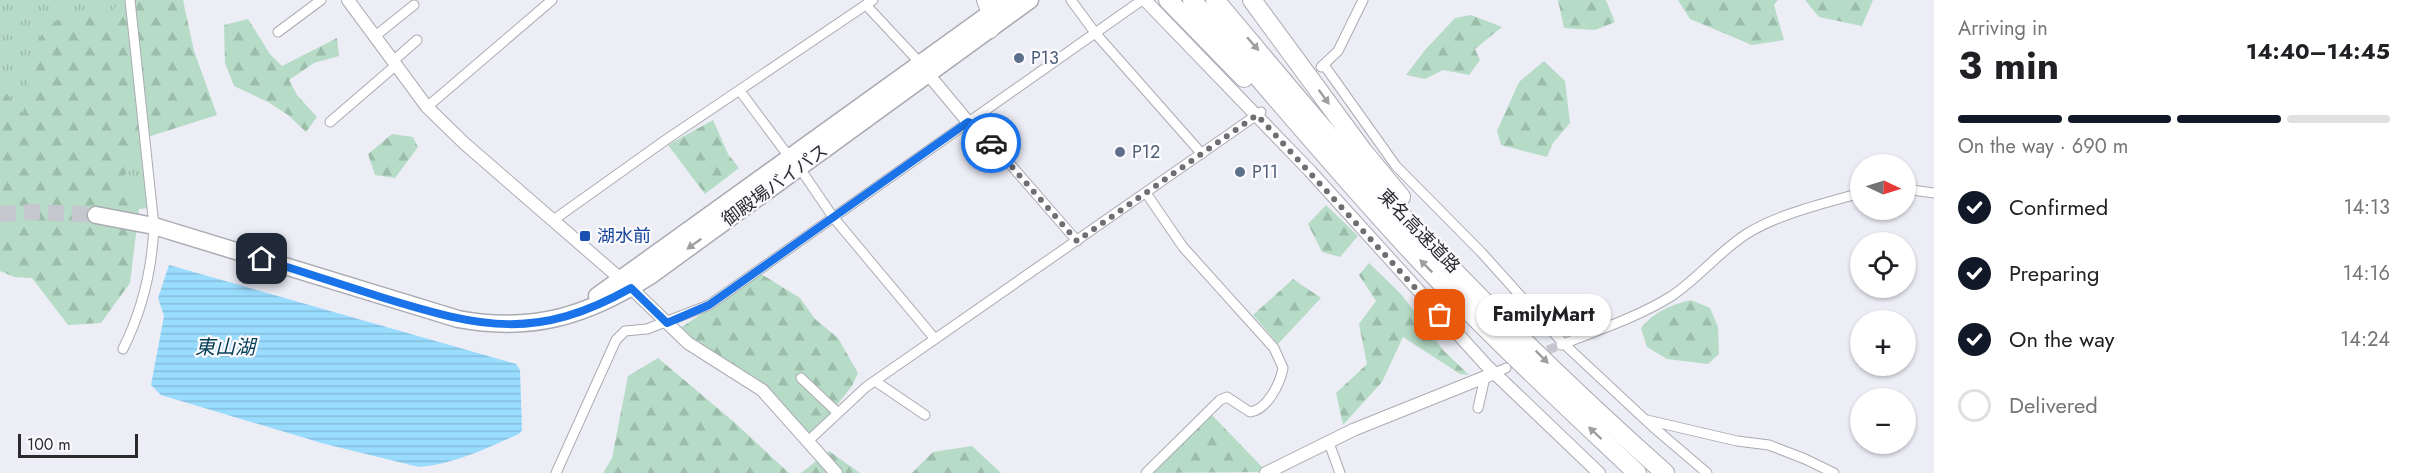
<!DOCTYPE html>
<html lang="en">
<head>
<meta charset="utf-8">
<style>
  :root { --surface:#fff; --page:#f6f6f6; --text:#202124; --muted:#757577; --line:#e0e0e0; --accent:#111827 }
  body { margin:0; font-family:Jost,"Noto Sans JP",sans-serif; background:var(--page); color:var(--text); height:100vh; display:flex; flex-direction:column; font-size:22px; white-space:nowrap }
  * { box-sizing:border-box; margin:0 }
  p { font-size:20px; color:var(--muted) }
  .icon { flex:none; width:33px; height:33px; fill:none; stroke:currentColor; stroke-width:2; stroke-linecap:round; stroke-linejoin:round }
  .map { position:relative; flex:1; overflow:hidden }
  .drawer { display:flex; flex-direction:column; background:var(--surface); width:480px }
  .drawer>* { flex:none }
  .needle { width:39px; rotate:94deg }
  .fabs { position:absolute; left:1850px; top:154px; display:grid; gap:12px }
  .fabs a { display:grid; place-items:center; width:66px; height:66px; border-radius:50%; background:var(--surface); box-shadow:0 2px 4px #0004; font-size:30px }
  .scale { position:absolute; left:18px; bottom:15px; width:120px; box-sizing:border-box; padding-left:6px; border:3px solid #2a2a2d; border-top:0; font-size:16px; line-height:21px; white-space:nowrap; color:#2a2a2d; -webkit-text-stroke:4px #fbfbff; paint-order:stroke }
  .pin { position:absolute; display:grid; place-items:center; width:51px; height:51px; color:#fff; margin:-26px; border-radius:12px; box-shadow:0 3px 9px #0006 }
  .courier { position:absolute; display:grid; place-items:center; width:60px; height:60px; margin:-30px; border:4px solid #1a73e8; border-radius:50%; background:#fff; color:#222; box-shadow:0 2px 8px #0007 }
  .bubble { position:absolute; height:42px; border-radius:21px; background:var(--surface); box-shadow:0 2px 4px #0004; font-size:20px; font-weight:700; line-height:42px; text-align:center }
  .head em { font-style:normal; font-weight:700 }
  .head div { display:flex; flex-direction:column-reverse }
  .head { display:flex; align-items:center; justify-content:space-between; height:102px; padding:0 24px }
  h1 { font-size:39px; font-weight:700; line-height:45px }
  .bar { display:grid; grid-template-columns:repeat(4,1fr); gap:9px 6px; align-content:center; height:72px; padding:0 24px }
  .bar i { height:8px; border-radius:4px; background:var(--line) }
  .bar .active { background:var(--accent) }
  .bar p { grid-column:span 4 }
  ol { padding:0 24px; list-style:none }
  li { display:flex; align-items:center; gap:18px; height:66px }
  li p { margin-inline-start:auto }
  li .icon { padding:6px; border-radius:50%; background:var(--accent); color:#fff; stroke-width:4 }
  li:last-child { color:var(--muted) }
  li i { width:33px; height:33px; border:3px solid var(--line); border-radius:50% }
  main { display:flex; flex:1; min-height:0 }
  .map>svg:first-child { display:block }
  .grass { fill:url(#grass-tufts) }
  .forest { fill:url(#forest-firs) }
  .water { fill:url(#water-rules) }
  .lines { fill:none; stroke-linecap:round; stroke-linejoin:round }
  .minor-tunnel { stroke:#c6c6ce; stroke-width:9; stroke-dasharray:9 4.5; stroke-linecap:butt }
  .trunk-tunnel { stroke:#c6c6ce; stroke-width:16; stroke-dasharray:16 8; stroke-linecap:butt }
  .minor-casing { stroke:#ababb4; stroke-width:11 }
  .tertiary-casing { stroke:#ababb4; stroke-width:14 }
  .trunk-casing { stroke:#ababb4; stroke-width:19 }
  .motorway-casing { stroke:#ababb4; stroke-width:20 }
  .minor { stroke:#fff; stroke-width:9 }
  .tertiary { stroke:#fff; stroke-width:12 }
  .trunk { stroke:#fff; stroke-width:16 }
  .motorway { stroke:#fff; stroke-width:18 }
  .oneway { fill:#9f9fa0 }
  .done { stroke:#6e6e73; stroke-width:6; stroke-dasharray:0 10.8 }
  .route { stroke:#1a73e8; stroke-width:8 }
  .service-dot { fill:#5c6f8a; stroke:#fbfbff; stroke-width:2 }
  .transit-dot { fill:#1a4fb4; stroke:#fbfbff; stroke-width:2 }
  .labels { text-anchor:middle; stroke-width:4.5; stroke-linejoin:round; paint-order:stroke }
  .service-label { font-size:18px; fill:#4e5e75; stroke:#fbfbff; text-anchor:start }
  .street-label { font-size:18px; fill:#2a2a2d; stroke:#fbfbff }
  .transit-label { font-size:18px; fill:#164399; stroke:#fbfbff; text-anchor:start }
  .water-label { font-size:20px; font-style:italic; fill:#094158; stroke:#fbfbff }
</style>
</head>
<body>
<main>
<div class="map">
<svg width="1934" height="473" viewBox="0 0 1934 473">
  <defs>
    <pattern id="grass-tufts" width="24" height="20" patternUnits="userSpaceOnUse" patternTransform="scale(1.5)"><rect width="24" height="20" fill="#b6dcc7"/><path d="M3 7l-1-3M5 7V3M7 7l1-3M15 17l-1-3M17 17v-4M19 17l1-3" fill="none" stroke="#9dbdab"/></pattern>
    <pattern id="forest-firs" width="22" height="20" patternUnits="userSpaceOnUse" patternTransform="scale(1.5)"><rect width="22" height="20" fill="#b6dcc7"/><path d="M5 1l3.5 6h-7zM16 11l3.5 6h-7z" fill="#9dbdab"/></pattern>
    <pattern id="water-rules" width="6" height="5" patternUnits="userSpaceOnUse" patternTransform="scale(1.5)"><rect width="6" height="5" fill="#9adcfe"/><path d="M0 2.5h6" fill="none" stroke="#85bdda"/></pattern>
  </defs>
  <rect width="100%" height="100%" fill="#ededf6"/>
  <!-- grass -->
  <polygon class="grass" points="0,0 128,0 148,208 140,209 96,195 0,197"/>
  <!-- forest -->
  <g class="forest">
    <polygon points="118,0 183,0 194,51 217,115 138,140 134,165 116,184 141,193 130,283 101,323 68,325 32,278 14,277 0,271 0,86 23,113 35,44 49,25 73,11 113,15"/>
    <polygon points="1558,0 1606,0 1615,22 1595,30 1564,28"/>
    <polygon points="1678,0 1778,0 1774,5 1784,40 1752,45 1690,19"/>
    <polygon points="1805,0 1873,0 1862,26 1819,17"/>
    <polygon points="1471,15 1502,27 1475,49 1480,60 1469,75 1443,70 1425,79 1406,75 1425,50 1455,18"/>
    <polygon points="248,19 270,54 282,66 337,38 339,56 314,63 289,80 297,95 317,117 306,132 288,115 268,102 234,86 225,63 224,25"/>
    <polygon points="1544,61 1565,81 1570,123 1553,143 1547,157 1501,145 1497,131 1519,82"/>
    <polygon points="713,120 728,154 739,168 705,194 668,145"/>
    <polygon points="392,134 413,137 418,147 395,178 375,175 368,154"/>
    <polygon points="1326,205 1358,236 1340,257 1322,252 1308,224"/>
    <polygon points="1369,263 1401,294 1443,350 1469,375 1460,374 1403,337 1382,382 1343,425 1336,393 1367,364 1359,324 1376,301 1359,275"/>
    <polygon points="761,274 800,298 815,319 838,338 858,373 852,386 811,438 679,329"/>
    <polygon points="1293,279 1321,298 1278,344 1253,315"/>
    <path d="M1691,300L1710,308L1718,327L1719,354L1708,364L1667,359L1647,347L1641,328C1654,312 1670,305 1691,300Z"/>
    <polygon points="658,358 734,422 789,473 603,473 612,458 628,376"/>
    <polygon points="1209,412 1267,472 1146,473"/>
    <polygon points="972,446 1001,473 912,473 933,452"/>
    <polygon points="829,451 860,473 801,473"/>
  </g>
  <!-- water -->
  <path class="water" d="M169,265L516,364L520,370L522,430L519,434C487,448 455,464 419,467L325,444L161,395L151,385L164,316L158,298Z"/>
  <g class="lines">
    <!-- minor-tunnel -->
    <polyline class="minor-tunnel" points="1535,355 1558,346"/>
    <!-- trunk-tunnel -->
    <polyline class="trunk-tunnel" points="0,214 36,212 96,215"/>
    <defs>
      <g id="minor">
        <polyline points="1071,0 1096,34 1202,154"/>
        <polyline points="866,5 921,64"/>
        <polyline points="278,32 321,0"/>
        <polyline points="374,37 414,5"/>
        <polyline points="392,62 417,40"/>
        <polyline points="1324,65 1396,166 1481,252 1563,343 1652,426 1707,473"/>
        <polyline points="1321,67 1338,51 1363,0"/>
        <polyline points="740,91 790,158"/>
        <polyline points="427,107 552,0"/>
        <polyline points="330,122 395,66"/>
        <polyline points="968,122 977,126 1077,241"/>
        <polyline points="799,167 833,217 935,339"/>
        <polyline points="1905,189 1934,193"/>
        <polyline points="552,221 667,139 873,0"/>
        <path d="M1561,345C1597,330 1636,318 1670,297C1698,279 1719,251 1748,233C1781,213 1823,204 1860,193"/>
        <path d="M123,349C143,309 152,270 154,226L130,0"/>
        <polyline points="1495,373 1506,368"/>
        <polyline points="801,378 838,413"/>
        <polyline points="875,381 925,415"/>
        <polyline points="1478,408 1485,377"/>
        <polyline points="1647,420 1737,441 1769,445 1805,459 1834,473"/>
        <polyline points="807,442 866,387 1261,112"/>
        <polyline points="1329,443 1340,473"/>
        <polyline points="556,473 616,340 625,331 647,329 709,305 1142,0"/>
        <path d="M1146,473L1220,400L1227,397L1250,412C1267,410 1280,384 1283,368L1274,348L1183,247L1146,193"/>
      </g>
      <g id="tertiary">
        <polyline points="348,0 427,107 464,143 631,288 688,343 762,390 836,473"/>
        <polyline points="1145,0 1310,171 1486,365 1599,473"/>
        <polyline points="928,74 968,122"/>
        <polyline points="1266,473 1353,430 1495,373"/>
      </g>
      <g id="trunk">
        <path d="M96,215L154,226L458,319C532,333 587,316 650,276L1030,0"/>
        <polyline points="597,296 1000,6"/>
      </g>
      <g id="motorway">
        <polyline points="986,0 991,12 990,29"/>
        <polyline points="989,0 995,2 1007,1"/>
        <polyline points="1168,0 1244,78"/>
        <path d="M1192,0C1264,84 1335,169 1410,250C1482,328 1560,400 1637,473"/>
        <path d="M1215,0C1260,53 1304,107 1350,159C1448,269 1555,375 1665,473"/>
        <polyline points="1252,0 1363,151 1401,197"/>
      </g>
    </defs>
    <!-- minor casing -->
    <use href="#minor" class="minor-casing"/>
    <!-- tertiary casing -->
    <use href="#tertiary" class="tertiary-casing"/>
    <!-- trunk casing -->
    <use href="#trunk" class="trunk-casing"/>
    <!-- motorway casing -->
    <use href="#motorway" class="motorway-casing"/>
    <!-- minor -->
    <use href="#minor" class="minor"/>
    <!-- tertiary -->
    <use href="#tertiary" class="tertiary"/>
    <!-- trunk -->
    <use href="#trunk" class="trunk"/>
    <!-- motorway -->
    <use href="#motorway" class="motorway"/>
  </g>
  <!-- one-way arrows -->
  <defs><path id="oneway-solid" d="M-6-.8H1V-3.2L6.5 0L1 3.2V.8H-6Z" transform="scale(1.5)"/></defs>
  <g class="oneway">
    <use href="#oneway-solid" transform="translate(1253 44) rotate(49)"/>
    <use href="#oneway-solid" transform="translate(1324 97) rotate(54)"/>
    <use href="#oneway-solid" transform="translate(694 244) rotate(144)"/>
    <use href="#oneway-solid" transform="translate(1426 266) rotate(-135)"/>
    <use href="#oneway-solid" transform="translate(1542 357) rotate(45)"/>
    <use href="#oneway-solid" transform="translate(1595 433) rotate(-137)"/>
  </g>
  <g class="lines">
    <!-- done -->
    <polyline class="done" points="991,143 1077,241 1257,115 1440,315"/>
    <!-- route -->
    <path class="route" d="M262,259C303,272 344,285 384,298C482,328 537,341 631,288L667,323L709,305L968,122L977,126L991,143"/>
  </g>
  <!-- markers -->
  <g class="service-dot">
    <circle cx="1019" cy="58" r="6"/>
    <circle cx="1120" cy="152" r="6"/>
    <circle cx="1240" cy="172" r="6"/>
  </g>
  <rect class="transit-dot" x="579" y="230" width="12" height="12" rx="3"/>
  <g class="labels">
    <!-- service labels -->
    <g class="service-label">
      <text x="1031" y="64">P13</text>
      <text x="1132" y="158">P12</text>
      <text x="1252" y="178">P11</text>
    </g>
    <!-- street labels -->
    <g class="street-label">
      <text transform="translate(775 185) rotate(-36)" y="6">御殿場バイパス</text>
      <text transform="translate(1419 231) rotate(46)" y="6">東名高速道路</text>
    </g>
    <!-- transit labels -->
    <g class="transit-label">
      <text x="597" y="242">湖水前</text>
    </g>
    <!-- water labels -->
    <g class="water-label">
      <text x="225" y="354">東山湖</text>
    </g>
  </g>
</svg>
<div class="fabs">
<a><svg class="needle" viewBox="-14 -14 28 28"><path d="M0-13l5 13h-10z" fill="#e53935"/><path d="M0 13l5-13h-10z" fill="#757577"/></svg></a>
<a><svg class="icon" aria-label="locate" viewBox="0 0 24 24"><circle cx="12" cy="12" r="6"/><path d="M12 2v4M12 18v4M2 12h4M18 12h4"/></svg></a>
<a>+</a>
<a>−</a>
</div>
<div class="scale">100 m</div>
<div class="pin" style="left:1440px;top:315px;background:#ea580c"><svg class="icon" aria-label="bag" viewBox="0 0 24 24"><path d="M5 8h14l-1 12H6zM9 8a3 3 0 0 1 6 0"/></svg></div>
<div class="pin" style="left:262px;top:259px;background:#1f2937"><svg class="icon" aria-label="home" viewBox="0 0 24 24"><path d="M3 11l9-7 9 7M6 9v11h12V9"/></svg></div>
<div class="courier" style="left:991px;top:143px"><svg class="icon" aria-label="car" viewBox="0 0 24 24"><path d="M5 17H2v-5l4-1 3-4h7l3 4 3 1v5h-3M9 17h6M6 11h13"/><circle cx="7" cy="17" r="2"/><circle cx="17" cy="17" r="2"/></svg></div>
<div class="bubble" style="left:1476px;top:294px;width:135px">FamilyMart</div>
</div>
<section class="drawer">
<div class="head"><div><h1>3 min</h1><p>Arriving in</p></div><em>14:40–14:45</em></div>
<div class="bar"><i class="active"></i><i class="active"></i><i class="active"></i><i></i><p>On the way · 690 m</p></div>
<ol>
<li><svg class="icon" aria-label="check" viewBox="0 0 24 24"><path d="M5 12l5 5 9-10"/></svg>Confirmed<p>14:13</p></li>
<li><svg class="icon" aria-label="check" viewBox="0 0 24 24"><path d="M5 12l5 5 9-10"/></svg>Preparing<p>14:16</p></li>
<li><svg class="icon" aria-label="check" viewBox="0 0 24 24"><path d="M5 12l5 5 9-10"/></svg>On the way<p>14:24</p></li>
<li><i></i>Delivered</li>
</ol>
</section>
</main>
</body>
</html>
